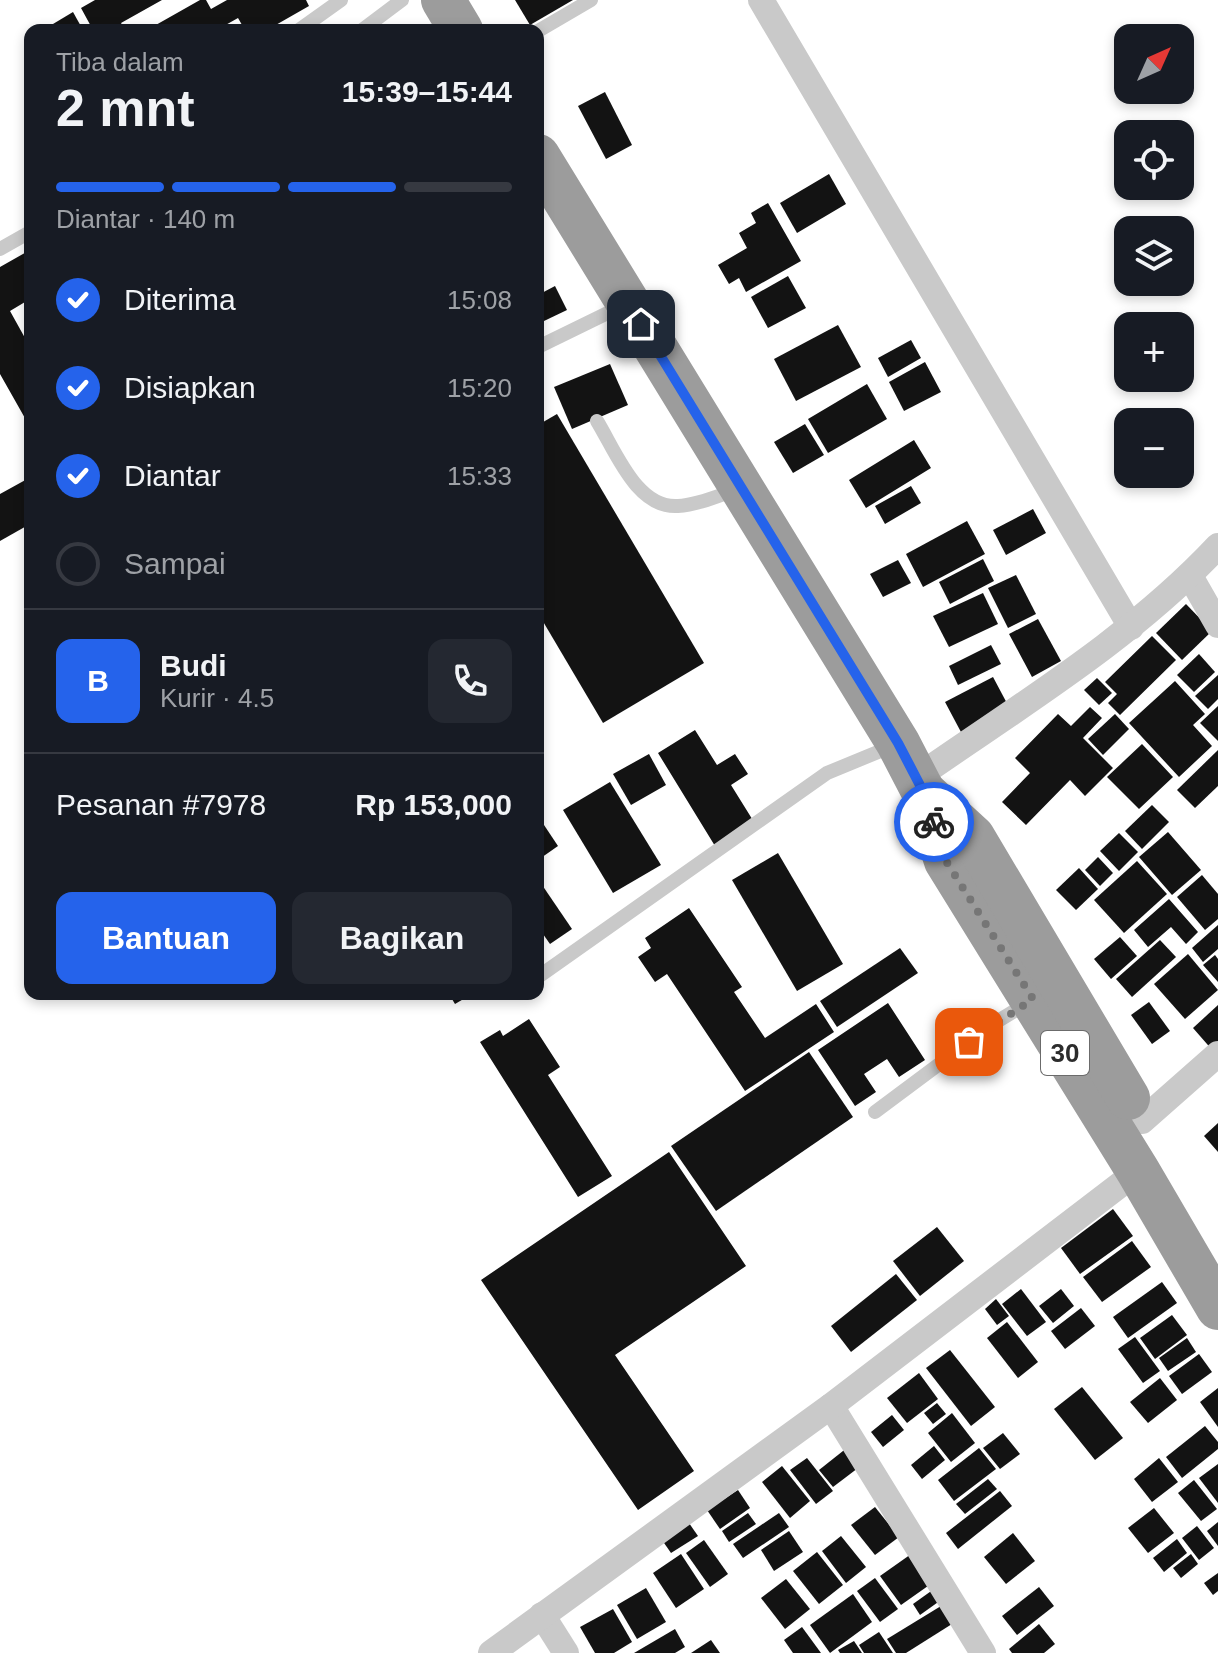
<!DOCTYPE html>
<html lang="id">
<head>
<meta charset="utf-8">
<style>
  :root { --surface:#171b24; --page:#242831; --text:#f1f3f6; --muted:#9ea1a6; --line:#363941; --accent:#2563eb }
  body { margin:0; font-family:Arial,sans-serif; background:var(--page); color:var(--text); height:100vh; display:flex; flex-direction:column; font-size:30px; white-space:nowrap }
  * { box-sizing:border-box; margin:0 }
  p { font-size:26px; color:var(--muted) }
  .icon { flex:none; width:44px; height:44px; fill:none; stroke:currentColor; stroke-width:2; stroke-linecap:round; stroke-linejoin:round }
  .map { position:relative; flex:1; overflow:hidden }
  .sheet { position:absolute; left:24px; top:24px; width:520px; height:976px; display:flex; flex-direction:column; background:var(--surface); border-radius:16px; box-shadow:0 4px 12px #0003 }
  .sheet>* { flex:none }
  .needle { width:52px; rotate:45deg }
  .buttons { position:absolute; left:1114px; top:24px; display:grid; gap:16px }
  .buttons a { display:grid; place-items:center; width:80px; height:80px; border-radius:16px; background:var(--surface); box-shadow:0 4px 12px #0003; font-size:40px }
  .pin { position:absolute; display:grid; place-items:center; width:68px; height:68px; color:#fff; margin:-34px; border-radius:16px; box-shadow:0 4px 12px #0006 }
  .courier { position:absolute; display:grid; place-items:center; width:80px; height:80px; margin:-40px; border:6px solid #2563eb; border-radius:50%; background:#fff; color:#222; box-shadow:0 2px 10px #0007 }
  .headline em { font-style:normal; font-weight:600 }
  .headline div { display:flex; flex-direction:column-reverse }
  .headline { display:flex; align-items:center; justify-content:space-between; height:136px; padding:0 32px }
  h1 { font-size:52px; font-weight:600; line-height:60px }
  .bar { display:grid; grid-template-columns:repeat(4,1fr); gap:12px 8px; align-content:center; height:96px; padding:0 32px }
  .bar i { height:10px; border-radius:6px; background:var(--line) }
  .bar .current { background:var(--accent) }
  .bar p { grid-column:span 4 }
  .line { display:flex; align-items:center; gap:20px; padding:0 32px; border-top:2px solid var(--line) }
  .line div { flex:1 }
  .round { display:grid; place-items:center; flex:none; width:84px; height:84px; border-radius:16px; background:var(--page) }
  ol { padding:0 32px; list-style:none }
  li { display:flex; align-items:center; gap:24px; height:88px }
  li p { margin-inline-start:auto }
  li .icon { padding:8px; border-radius:50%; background:var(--accent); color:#fff; stroke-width:4 }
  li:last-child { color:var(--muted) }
  li i { width:44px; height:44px; border:4px solid var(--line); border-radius:50% }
  .cta { display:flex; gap:16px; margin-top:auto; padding:16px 32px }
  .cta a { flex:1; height:92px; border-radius:16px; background:var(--accent); color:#fff; font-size:32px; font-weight:600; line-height:92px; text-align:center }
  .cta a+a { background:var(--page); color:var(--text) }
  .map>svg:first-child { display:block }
  .building { fill:#131313 }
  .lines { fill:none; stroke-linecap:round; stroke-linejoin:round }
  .service { stroke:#c9c9c9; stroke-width:14 }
  .minor { stroke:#c9c9c9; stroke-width:26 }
  .trunk { stroke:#9c9c9c; stroke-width:44 }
  .done { stroke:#767676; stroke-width:8; stroke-dasharray:0 14.4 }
  .route { stroke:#2563eb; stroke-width:10 }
  .labels { text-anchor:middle; stroke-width:8; stroke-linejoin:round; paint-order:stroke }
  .shield { fill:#fff; stroke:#6b6b6b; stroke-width:2 }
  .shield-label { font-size:26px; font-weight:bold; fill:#2c2c2c }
</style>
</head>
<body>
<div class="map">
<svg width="1218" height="1653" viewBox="0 0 1218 1653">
  <rect width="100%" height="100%" fill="#fff"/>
  <!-- building -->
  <g class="building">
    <polygon points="95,0 162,0 121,23 125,30 93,30 81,8"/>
    <polygon points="200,0 206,0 211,9 227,0 306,0 309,6 267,30 245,30 238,18 222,27 223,30 147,30"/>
    <polygon points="515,0 573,0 530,25"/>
    <polygon points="73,12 83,30 57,30 53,24"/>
    <polygon points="605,92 632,145 606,159 578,106"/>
    <polygon points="829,174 846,204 797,233 780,203"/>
    <polygon points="768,203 801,261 746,292 739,278 729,284 718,265 747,248 739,233 756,223 751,213"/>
    <polygon points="30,250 30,299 10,311 30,347 30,427 0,374 0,267"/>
    <polygon points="788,276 806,308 768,328 751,297"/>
    <polygon points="555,286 567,310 544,321 538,310 538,295"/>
    <polygon points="838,325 861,367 796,401 774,359"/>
    <polygon points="911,340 921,358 888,377 878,358"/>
    <polygon points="925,362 941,392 904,411 889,382"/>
    <polygon points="610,364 628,405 572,429 554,387"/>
    <polygon points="867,384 887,419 828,453 808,419"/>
    <polygon points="557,414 704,663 603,723 538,613 538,425"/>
    <polygon points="805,424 824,455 793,473 774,442"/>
    <polygon points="914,440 931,468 866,508 849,480"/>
    <polygon points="29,478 30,524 0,541 0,494"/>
    <polygon points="911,486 921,503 885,524 875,506"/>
    <polygon points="1033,509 1046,533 1006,555 993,530"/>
    <polygon points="967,521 985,554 923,587 906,554"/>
    <polygon points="983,559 994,581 950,604 939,582"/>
    <polygon points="898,560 911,583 883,597 870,574"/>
    <polygon points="1016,575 1036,614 1008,628 988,588"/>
    <polygon points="983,593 998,624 949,647 933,616"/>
    <polygon points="1186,604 1212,631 1182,660 1156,633"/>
    <polygon points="1038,619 1061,661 1032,677 1009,634"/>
    <polygon points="1152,636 1176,660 1120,715 1108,703 1117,694 1105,682"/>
    <polygon points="991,645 1001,664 958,685 949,666"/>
    <polygon points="1199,654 1215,672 1194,692 1177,675"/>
    <polygon points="1218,675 1218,699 1208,709 1195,696"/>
    <polygon points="993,677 1010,709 962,734 945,702"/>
    <polygon points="1097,678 1112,693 1099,705 1084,690"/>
    <polygon points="1175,681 1205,714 1193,725 1212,746 1179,777 1129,723"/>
    <polygon points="1218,706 1218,741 1200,723"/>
    <polygon points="1090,707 1102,718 1083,738 1113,768 1085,796 1070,780 1026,825 1002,802 1030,773 1015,758 1058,714 1071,726"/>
    <polygon points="1115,714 1129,729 1103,755 1088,739"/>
    <polygon points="695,730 717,765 735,754 748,774 731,785 754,822 715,846 658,753"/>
    <polygon points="1142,744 1173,777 1139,809 1107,777"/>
    <polygon points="1218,750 1218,786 1195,808 1177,790"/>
    <polygon points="649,754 666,785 631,805 613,774"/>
    <polygon points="610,782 661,865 613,893 563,810"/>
    <polygon points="1152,805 1169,822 1142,849 1125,831"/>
    <polygon points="544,825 558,846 538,860 538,829"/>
    <polygon points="1168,832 1201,870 1172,895 1139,857"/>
    <polygon points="1119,833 1138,852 1119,871 1100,851"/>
    <polygon points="778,853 843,964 797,991 732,880"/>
    <polygon points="1098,857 1113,873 1100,886 1085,870"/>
    <polygon points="1137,861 1167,894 1124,933 1094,900"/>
    <polygon points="1079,868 1098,889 1076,910 1056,890"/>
    <polygon points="1202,875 1218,894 1218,919 1205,930 1177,897"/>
    <polygon points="538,879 572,929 550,944 538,927"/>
    <polygon points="1169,899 1198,932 1186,944 1171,927 1148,947 1134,930"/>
    <polygon points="689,908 742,987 734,992 765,1038 816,1004 834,1032 745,1091 667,974 655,982 638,957 651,948 645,938"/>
    <polygon points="1218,925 1218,949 1203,962 1192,948"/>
    <polygon points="1120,937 1137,956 1111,979 1094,959"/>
    <polygon points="1160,940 1176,957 1132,997 1116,979"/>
    <polygon points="900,948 918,973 837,1027 820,1001"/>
    <polygon points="1188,954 1218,990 1185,1019 1154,984"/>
    <polygon points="1215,955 1218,959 1218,982 1203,965"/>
    <polygon points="449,994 472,994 455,1004"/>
    <polygon points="1149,1002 1170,1031 1152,1044 1131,1015"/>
    <polygon points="888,1003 925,1060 899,1077 887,1059 864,1074 876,1092 855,1106 818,1050"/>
    <polygon points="1218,1005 1218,1048 1214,1052 1193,1028"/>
    <polygon points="529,1019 560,1067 548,1075 612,1176 578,1197 480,1042 500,1030 503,1036"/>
    <polygon points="809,1052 853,1117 716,1211 671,1146"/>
    <polygon points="1218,1123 1218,1152 1204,1136"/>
    <polygon points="669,1152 746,1266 615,1355 694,1471 638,1510 481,1280"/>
    <polygon points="1113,1209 1133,1236 1080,1274 1061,1248"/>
    <polygon points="937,1227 964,1261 920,1296 893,1261"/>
    <polygon points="1132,1241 1151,1267 1102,1302 1083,1277"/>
    <polygon points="896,1274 917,1300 851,1352 831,1326"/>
    <polygon points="1162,1282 1177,1303 1128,1338 1113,1317"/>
    <polygon points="1021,1289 1046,1322 1027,1336 1002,1304"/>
    <polygon points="1061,1289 1074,1306 1053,1323 1039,1306"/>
    <polygon points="996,1299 1009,1316 997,1325 985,1309"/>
    <polygon points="1081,1308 1095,1326 1065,1349 1051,1331"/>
    <polygon points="1172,1315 1187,1335 1155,1359 1140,1338"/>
    <polygon points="1007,1322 1038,1362 1018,1378 987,1338"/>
    <polygon points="1135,1337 1160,1371 1143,1383 1118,1349"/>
    <polygon points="1187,1338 1196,1352 1168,1371 1159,1358"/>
    <polygon points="950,1350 995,1407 971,1426 926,1368"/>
    <polygon points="1199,1354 1212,1372 1182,1394 1169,1376"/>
    <polygon points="919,1373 938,1399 907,1423 887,1398"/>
    <polygon points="1160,1378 1177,1400 1148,1423 1130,1402"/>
    <polygon points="1082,1387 1123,1438 1095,1460 1054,1409"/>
    <polygon points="1218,1388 1218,1427 1200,1402"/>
    <polygon points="937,1403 946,1414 933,1424 924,1413"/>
    <polygon points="952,1413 975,1443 951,1462 928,1433"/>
    <polygon points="892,1415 904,1430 883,1447 871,1432"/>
    <polygon points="1205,1426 1218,1442 1218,1449 1182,1478 1166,1457"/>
    <polygon points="1003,1433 1020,1454 1000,1469 983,1448"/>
    <polygon points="934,1446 945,1460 922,1479 911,1465"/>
    <polygon points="848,1447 862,1465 833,1487 819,1470"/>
    <polygon points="979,1448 996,1469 954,1501 938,1480"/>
    <polygon points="807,1458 833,1491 816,1504 790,1470"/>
    <polygon points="1159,1458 1178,1482 1152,1502 1134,1479"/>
    <polygon points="1218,1464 1218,1503 1199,1478"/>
    <polygon points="782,1466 810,1501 790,1518 762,1482"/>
    <polygon points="988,1479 997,1489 965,1514 956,1504"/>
    <polygon points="1194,1480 1217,1509 1201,1521 1178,1493"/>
    <polygon points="738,1490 750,1508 720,1529 707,1510"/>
    <polygon points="1000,1491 1012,1506 958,1549 946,1533"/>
    <polygon points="875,1507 899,1537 875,1555 851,1525"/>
    <polygon points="1154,1508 1174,1533 1148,1553 1128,1528"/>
    <polygon points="748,1513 756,1524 729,1542 722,1531"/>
    <polygon points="779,1513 789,1527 743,1558 733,1544"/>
    <polygon points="1218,1522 1218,1546 1207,1531"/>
    <polygon points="689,1523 698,1536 671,1553 662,1540"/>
    <polygon points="1197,1526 1214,1548 1199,1560 1182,1538"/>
    <polygon points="789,1531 803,1552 774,1571 761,1550"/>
    <polygon points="1013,1533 1035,1561 1006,1584 984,1557"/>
    <polygon points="841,1536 866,1567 846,1583 822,1551"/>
    <polygon points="1177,1539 1187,1553 1164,1572 1153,1558"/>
    <polygon points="704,1540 728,1574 710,1587 686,1553"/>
    <polygon points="817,1552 843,1585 819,1604 793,1571"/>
    <polygon points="914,1552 935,1581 901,1605 880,1576"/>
    <polygon points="681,1554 704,1589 676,1608 653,1573"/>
    <polygon points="1191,1554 1198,1564 1181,1578 1173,1568"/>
    <polygon points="1218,1573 1218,1591 1213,1595 1204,1583"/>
    <polygon points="875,1578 898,1609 880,1622 857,1591"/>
    <polygon points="786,1579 810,1609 785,1629 761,1598"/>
    <polygon points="1039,1587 1054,1606 1017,1635 1002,1616"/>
    <polygon points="646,1588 666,1622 637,1639 617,1605"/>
    <polygon points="934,1589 941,1600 920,1615 913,1604"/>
    <polygon points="853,1594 872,1622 830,1653 810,1625"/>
    <polygon points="941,1606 952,1624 906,1653 896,1653 887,1639"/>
    <polygon points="613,1609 632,1642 614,1653 595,1653 580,1627"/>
    <polygon points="1039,1624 1055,1644 1044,1653 1012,1653 1009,1649"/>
    <polygon points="802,1627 821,1653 793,1653 784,1640"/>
    <polygon points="675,1629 685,1647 675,1653 634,1653"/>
    <polygon points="879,1632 893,1653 864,1653 859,1645"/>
    <polygon points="711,1640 720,1653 691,1653"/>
    <polygon points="854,1641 862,1653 840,1653 838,1650"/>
  </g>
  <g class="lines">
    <!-- service -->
    <g class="service">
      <polyline points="299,30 341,0"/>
      <polyline points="362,30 402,0"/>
      <polyline points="538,31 591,0"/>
      <polyline points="0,249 30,232"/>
      <polyline points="538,347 624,305"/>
      <path d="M597,421C616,452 637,509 678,506C698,505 720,495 738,489"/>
      <polyline points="538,977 827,773 895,745"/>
      <polyline points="875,1112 993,1024 1029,1002"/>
    </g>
    <!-- minor -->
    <g class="minor">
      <polyline points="761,0 1131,627"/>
      <polyline points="1190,576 1218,625"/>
      <path d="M916,778C1019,706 1131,639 1218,546"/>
      <polyline points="1142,1121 1218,1054"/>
      <polyline points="831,1406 983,1653"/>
      <polyline points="542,1615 566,1653"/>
      <polyline points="491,1653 831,1406 1138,1171"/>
    </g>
    <!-- trunk -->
    <g class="trunk">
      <polyline points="443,0 461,30"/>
      <polyline points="538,156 898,743 924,793 946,861 1138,1171 1218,1308"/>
      <polyline points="926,794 973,837 1128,1098"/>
    </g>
  </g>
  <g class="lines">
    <!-- done -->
    <polyline class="done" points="934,822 946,861 1033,999 969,1042"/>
    <!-- route -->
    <polyline class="route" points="641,324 898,743 924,793 934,822"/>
  </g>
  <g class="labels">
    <!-- shield labels -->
    <rect class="shield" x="1041" y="1031" width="48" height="44" rx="6"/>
    <g class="shield-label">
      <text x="1065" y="1062">30</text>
    </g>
  </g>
</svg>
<div class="buttons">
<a><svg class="needle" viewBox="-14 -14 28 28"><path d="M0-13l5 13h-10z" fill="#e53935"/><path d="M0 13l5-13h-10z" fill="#9ea1a6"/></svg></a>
<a><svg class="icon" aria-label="locate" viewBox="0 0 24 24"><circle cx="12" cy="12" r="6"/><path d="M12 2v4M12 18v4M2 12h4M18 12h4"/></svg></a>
<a><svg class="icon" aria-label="layers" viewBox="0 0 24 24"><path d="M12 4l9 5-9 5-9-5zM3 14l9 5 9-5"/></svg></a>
<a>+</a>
<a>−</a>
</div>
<div class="pin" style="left:969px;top:1042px;background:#ea580c"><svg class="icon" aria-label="bag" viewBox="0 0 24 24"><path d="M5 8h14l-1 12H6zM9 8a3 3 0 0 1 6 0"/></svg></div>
<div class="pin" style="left:641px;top:324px;background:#1f2937"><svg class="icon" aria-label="home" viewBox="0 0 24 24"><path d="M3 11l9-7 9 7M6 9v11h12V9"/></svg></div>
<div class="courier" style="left:934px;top:822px"><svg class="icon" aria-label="bike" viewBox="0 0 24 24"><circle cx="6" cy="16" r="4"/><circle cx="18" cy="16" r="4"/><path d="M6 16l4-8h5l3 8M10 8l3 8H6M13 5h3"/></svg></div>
<section class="sheet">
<div class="headline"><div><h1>2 mnt</h1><p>Tiba dalam</p></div><em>15:39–15:44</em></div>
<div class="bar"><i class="current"></i><i class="current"></i><i class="current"></i><i></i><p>Diantar · 140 m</p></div>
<ol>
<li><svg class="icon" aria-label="check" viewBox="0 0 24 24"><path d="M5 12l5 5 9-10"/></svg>Diterima<p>15:08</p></li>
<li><svg class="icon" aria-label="check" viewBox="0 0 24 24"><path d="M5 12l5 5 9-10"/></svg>Disiapkan<p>15:20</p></li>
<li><svg class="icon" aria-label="check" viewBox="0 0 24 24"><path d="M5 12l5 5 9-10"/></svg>Diantar<p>15:33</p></li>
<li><i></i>Sampai</li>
</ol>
<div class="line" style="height:144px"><b class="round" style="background:var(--accent);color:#fff">B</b><div><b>Budi</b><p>Kurir · 4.5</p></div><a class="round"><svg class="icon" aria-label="phone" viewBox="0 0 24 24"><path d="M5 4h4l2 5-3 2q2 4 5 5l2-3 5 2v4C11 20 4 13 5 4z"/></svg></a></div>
<div class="line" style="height:104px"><div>Pesanan #7978</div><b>Rp 153,000</b></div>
<div class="cta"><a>Bantuan</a><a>Bagikan</a></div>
</section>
</div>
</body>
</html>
